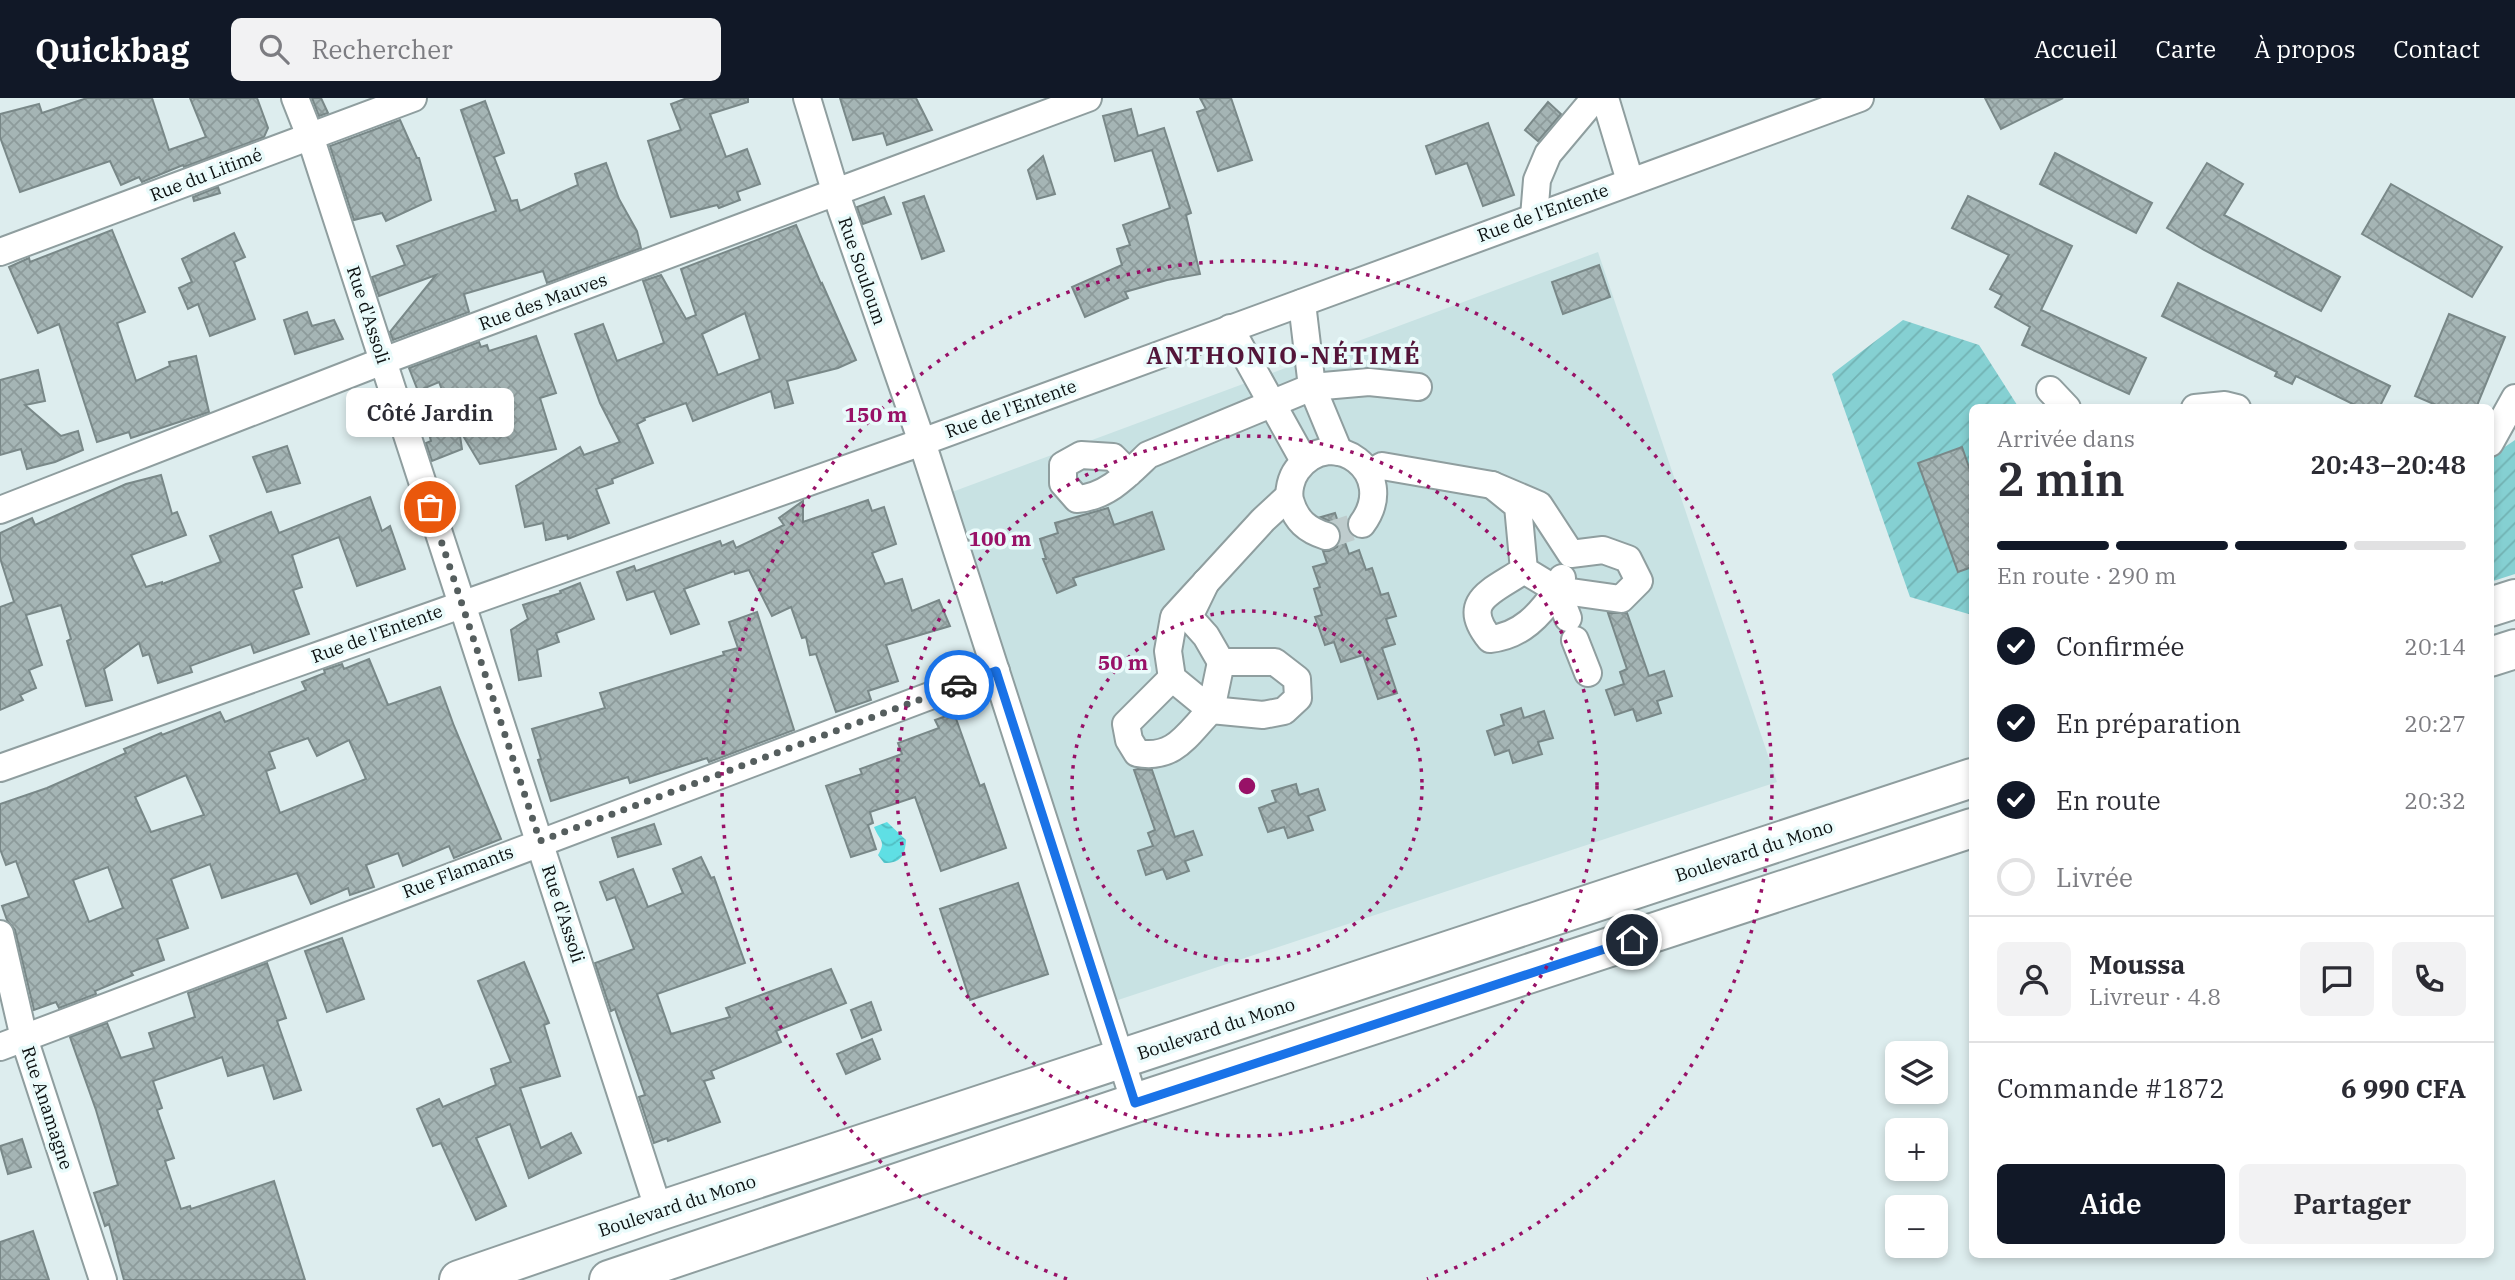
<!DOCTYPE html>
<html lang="fr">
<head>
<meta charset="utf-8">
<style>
  :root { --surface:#fff; --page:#f2f2f3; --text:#2b2b33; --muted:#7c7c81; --line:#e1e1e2; --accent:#111827 }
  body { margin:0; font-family:"IBM Plex Serif",serif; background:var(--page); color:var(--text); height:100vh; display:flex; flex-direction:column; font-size:26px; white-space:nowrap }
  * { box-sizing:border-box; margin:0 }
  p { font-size:23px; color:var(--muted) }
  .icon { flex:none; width:38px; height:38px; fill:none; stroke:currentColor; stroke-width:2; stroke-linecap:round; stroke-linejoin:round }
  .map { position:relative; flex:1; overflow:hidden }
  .sheet { position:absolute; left:1969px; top:306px; width:525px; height:854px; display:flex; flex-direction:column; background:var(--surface); border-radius:10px; box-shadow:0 4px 10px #0003 }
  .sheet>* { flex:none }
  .controls { position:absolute; left:1885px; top:943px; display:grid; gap:14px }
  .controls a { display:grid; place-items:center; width:63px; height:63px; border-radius:10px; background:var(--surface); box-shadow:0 4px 10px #0003; font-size:35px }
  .pin { position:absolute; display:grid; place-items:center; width:60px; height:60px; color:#fff; margin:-30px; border:4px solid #fff; border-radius:50%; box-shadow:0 2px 7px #0007 }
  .courier { position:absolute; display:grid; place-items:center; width:70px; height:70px; margin:-35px; border:5px solid #1a73e8; border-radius:50%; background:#fff; color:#222; box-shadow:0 2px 9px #0007 }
  .bubble { position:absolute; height:49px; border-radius:10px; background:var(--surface); box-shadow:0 4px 10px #0003; font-size:23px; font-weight:600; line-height:49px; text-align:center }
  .headline em { font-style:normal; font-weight:600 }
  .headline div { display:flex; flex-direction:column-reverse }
  .headline { display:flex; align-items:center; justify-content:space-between; height:119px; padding:0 28px }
  h1 { font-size:46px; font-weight:600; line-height:52px }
  .bar { display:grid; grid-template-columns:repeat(4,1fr); gap:10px 7px; align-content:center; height:84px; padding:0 28px }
  .bar i { height:9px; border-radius:5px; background:var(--line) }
  .bar .active { background:var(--accent) }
  .bar p { grid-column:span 4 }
  .line { display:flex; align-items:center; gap:18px; padding:0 28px; border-top:2px solid var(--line) }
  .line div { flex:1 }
  .round { display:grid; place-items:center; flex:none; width:74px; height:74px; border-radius:10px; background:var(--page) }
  ol { padding:0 28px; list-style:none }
  li { display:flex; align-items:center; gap:21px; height:77px }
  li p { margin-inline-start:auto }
  li .icon { padding:7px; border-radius:50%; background:var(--accent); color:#fff; stroke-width:4 }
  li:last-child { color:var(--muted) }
  li i { width:38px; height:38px; border:4px solid var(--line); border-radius:50% }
  .primary-button { display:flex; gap:14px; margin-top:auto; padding:14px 28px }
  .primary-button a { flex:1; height:80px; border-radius:10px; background:var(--accent); color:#fff; font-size:28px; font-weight:600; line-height:80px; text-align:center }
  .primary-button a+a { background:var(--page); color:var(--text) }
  header { display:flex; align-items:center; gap:42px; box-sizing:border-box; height:98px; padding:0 35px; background:var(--accent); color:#fff }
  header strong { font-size:33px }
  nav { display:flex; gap:38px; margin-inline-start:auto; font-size:24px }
  .search { width:490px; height:63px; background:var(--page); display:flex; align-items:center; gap:18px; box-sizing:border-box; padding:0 24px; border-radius:10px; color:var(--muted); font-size:26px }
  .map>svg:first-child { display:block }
  .built { fill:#c8e2e3 }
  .garden { fill:url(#garden-furrows) }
  .water { fill:url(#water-waves) }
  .building { fill:url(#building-cross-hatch); stroke:#798888; stroke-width:2; fill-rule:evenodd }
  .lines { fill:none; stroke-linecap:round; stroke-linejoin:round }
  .minor-tunnel { stroke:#becccd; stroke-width:26; stroke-dasharray:26 13; stroke-linecap:butt }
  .minor-casing { stroke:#8f9e9f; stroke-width:30 }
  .highway-casing { stroke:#8f9e9f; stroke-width:42 }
  .minor { stroke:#fff; stroke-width:26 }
  .highway { stroke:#fff; stroke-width:38 }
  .done { stroke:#555e5e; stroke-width:7; stroke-dasharray:0 12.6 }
  .route { stroke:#1a73e8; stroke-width:9 }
  .ring { fill:none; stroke:#981167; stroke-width:3.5; stroke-dasharray:3.5 7 }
  .labels { text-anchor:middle; stroke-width:7; stroke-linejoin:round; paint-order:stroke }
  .street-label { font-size:18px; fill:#0c1111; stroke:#eafbfb }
  .district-label { font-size:24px; font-weight:bold; letter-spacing:2px; fill:#531539; stroke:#eafbfb }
  .centre { fill:#981167; stroke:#eafbfb; stroke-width:3.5 }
  .ring-label { font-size:21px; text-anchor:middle; font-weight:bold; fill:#981167; stroke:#eafbfb; stroke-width:7; stroke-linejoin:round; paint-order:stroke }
</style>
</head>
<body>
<header>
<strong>Quickbag</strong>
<div class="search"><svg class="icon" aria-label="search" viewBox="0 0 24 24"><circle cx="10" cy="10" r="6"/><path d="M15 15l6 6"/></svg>Rechercher</div>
<nav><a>Accueil</a><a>Carte</a><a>À propos</a><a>Contact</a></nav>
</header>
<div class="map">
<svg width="2515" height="1182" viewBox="0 0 2515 1182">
  <defs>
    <pattern id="garden-furrows" width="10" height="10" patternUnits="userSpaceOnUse" patternTransform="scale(1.75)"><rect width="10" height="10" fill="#85d0d2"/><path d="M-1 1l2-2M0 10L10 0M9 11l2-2" fill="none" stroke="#72b2b3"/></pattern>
    <pattern id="water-waves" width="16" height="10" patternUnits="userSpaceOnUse" patternTransform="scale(1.75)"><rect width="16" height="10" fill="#5fdfe4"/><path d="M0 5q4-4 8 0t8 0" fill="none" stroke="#51bec3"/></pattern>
    <pattern id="building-cross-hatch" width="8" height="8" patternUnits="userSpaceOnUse" patternTransform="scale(1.75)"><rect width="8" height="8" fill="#a5b5b5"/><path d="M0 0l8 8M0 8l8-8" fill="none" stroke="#8d9b9b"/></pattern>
  </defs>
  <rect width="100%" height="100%" fill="#ddedee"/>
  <!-- built -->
  <polygon class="built" points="1598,154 1777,684 1115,903 944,397"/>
  <!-- garden -->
  <g class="garden">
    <polygon points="1903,222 1979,247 2019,310 1972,310 1972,517 1910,499 1832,276"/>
    <polygon points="2515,342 2515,476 2490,484 2490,359"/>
  </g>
  <!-- water -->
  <path class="water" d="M887,724L906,742C905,758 901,765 884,765L878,757C887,743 879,742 874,729Z"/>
  <!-- building -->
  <g class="building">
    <polygon points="87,0 152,0 169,52 206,39 190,0 257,0 268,30 264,39 184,69 183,67 142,84 139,79 121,87 110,63 20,94 0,39 0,16 39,6 42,15"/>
    <polygon points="312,0 321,0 328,15 319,18"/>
    <polygon points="687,0 748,0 748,4 710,16 726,59 747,51 760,86 737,94 740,102 719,110 717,107 671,119 648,43 681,32 671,6"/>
    <polygon points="840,0 916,0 932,32 887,47 883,35 853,42"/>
    <polygon points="1200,0 1231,0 1252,62 1218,73 1197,14 1206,11"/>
    <polygon points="1985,0 2063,0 2001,31"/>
    <polygon points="485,3 504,55 494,59 511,103 517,102 520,113 578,87 575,76 606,65 619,101 637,133 641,150 547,185 543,173 464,196 469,214 393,242 390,234 436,177 379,198 372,179 405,167 397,148 496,113 461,12"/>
    <polygon points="1548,4 1561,16 1538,43 1525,32"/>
    <polygon points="1131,11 1138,38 1164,30 1191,115 1186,117 1200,176 1167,182 1125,194 1128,200 1085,219 1072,189 1122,167 1117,151 1130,147 1123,127 1170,110 1152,52 1115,63 1103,18"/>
    <polygon points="400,22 417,60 419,60 431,102 386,123 382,115 354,122 330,48"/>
    <polygon points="1488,25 1514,97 1483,108 1467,65 1436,76 1426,48"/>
    <polygon points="2055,55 2152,105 2136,135 2040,86"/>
    <polygon points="1043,58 1055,96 1037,101 1028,72"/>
    <polygon points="2207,65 2243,86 2224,117 2340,179 2321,213 2204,152 2167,130"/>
    <polygon points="2391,86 2502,149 2472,199 2362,136"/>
    <polygon points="218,89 220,95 194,103 193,99"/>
    <polygon points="924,98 944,153 922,161 903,105"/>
    <polygon points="1968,98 2072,148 2041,212 2146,260 2129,296 2022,247 2030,229 1995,209 2002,197 1990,191 2009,157 1952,130"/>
    <polygon points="884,99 891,116 863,126 857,109"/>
    <path d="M796,127L821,186L822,185L856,262L838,270L787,283L793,305L775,310L771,293L693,323L686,305L644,320L645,322L637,326L653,365L612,381L613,385L596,391L609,425L568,441L567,437L546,442L543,425L525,429L516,388L580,349L584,357L620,344L600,305L575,236L603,226L617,263L664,245L643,183L661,177L686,221L696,217L681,171ZM745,215L760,261L718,277L702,236Z"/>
    <polygon points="112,132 145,214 117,225 136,283 170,268 169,264 196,258 209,314 131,340 129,334 97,344 59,226 38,235 9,169 29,160 30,164"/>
    <polygon points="234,135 245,159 234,164 255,221 210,238 198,206 188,211 179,190 192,184 182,161"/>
    <polygon points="1599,167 1610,199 1563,216 1552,184"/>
    <polygon points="2178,185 2390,288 2379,310 2361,310 2296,278 2292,286 2275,278 2277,274 2162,218"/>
    <polygon points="307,214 312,228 334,222 343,241 295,256 284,222"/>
    <polygon points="2449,216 2505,239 2476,310 2443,310 2415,298"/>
    <polygon points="536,238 556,295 540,300 556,351 480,366 459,331 462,351 432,363 426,345 431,343 427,329 453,321 439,284 418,293 409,270 479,244 481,249 487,247 489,253"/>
    <polygon points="38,272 45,303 25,307 61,338 78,333 83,352 55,364 27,371 21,351 0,357 0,282"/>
    <polygon points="287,348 300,385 267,394 253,359"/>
    <polygon points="1962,349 1972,378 1972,469 1958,474 1918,365"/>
    <polygon points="161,377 172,416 177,414 186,437 131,457 146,489 162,484 162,486 221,464 210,438 271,414 279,435 370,399 382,433 390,428 405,471 357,488 339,439 292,457 302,489 293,492 309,536 254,555 251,546 190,568 192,574 158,585 149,556 143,558 139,545 104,571 112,602 86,608 67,543 71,541 61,507 26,517 42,567 29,572 36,590 20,597 23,602 0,612 0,509 14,504 0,460 0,435 32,420 35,427 126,386"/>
    <polygon points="868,402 872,413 884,409 896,446 872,455 885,486 902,481 912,513 939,502 950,528 886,547 898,583 868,593 871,602 836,614 816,556 810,557 806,539 802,540 791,509 772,518 749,472 735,476 734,473 684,491 699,526 671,536 654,493 627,502 617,474 634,468 636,473 720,443 722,448 733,443 736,450 784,427 779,420 803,403 803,424"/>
    <polygon points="1108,410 1114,427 1152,414 1164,451 1073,480 1076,487 1057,495 1043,461 1046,461 1040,441 1058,435 1055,425"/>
    <polygon points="1335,415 1349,456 1359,452 1366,472 1372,470 1381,497 1388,495 1396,518 1386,521 1395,546 1382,550 1397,595 1378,601 1363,557 1341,564 1334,544 1325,547 1315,519 1322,517 1314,491 1320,489 1313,469 1327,465 1323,453 1329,453 1337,449 1342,436 1337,427 1321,419"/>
    <polygon points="580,485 594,521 556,535 559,544 537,552 541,578 519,582 511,532 528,521 523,507 561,495 560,493"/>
    <polygon points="757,514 794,632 709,664 707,660 630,685 628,679 551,703 538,662 541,661 532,631 605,610 600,595 724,557 723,554 738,550 729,524"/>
    <polygon points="1608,515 1627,515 1649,578 1664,573 1672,598 1657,603 1661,615 1637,623 1633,611 1615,617 1606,592 1624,586 1620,574 1627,571"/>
    <path d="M369,561L388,607L440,589L454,628L501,741L454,760L449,748L403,768L398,755L366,767L374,789L350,797L348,790L311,806L297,775L222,800L210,766L171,781L188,830L157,841L164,862L131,874L133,877L95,893L96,896L59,910L56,904L34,912L15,832L7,822L2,808L29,799L16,763L6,767L0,751V706L47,690L126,655L124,651L161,635L162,637L220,614L225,624L306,592L302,584L325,575L324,572L342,566L344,571ZM308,640L317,658L349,642L366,681L280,715L266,673L275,670L269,654ZM186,677L204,717L151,734L135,699ZM108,769L123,810L89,824L73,782Z"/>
    <polygon points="1521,610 1524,620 1544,613 1553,640 1538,644 1542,656 1513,665 1509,652 1495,657 1487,633 1504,627 1501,617"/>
    <polygon points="954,615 980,688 984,686 1006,750 941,773 915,699 870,714 873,725 868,727 876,751 851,759 826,688 862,676 860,671 902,656 898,645 939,630 935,622"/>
    <polygon points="1138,671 1152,672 1175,739 1193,733 1202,757 1185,763 1189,773 1167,781 1163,771 1146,777 1138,753 1153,748 1148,735 1155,732 1134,672"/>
    <polygon points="1296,686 1299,697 1318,691 1325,712 1308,718 1313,732 1288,740 1284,729 1268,734 1259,710 1276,704 1272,693"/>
    <polygon points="654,726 661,746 618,759 612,740"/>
    <polygon points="701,759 711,780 714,779 745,865 657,896 671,936 730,919 726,910 831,871 846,905 776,933 781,944 711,973 714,980 704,983 720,1024 668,1043 667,1040 654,1045 639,999 645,997 615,911 611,913 595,865 634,851 615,799 607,802 600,784 633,771 648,809 683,795 673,771"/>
    <polygon points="1018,785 1048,876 970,902 940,811"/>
    <polygon points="342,840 364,901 327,914 305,853"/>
    <polygon points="524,864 549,925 544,927 560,978 520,990 541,1050 571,1035 581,1055 529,1080 510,1026 476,1040 506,1108 476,1122 441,1045 433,1048 417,1011 439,1001 443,1009 496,987 491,971 511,964 478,883"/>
    <polygon points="267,865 286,920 277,923 301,992 274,1001 263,967 228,978 222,959 153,983 162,1010 157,1012 174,1060 165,1063 181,1111 190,1108 191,1111 274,1083 305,1182 124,1182 109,1126 105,1128 94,1095 118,1087 96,1012 70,939 107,925 121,960 154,950 149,935 195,919 188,895"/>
    <polygon points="871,904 881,932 862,940 851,912"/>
    <polygon points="872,941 880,961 846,976 837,956"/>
    <polygon points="22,1041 31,1069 8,1076 0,1048"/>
    <polygon points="33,1133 49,1182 0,1182 0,1144"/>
  </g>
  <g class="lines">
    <!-- minor-tunnel -->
    <polyline class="minor-tunnel" points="1326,438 1362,426"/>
    <defs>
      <g id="minor">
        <polyline points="295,0 310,38 659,1113"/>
        <polyline points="807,0 836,96 922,344 1135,1005"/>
        <polyline points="1605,0 1630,83"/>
        <polyline points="1534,119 1537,82 1548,56 1595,0"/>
        <polyline points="0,154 413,0"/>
        <polyline points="1302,205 1312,289 1339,354"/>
        <polyline points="1230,230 1304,363"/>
        <polyline points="2050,292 2067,310"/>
        <polyline points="2195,310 2225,307 2237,310"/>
        <polyline points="2490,345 2515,300"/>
        <path d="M1129,375L1113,359L1081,357L1063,367V385L1077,401C1107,399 1127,377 1148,357L1312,289L1369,284L1418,289"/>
        <polyline points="1369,376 1382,368 1492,387"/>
        <polyline points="0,412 383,263 1088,0"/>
        <path d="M1326,438C1307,432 1296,423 1290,402C1288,393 1291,380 1297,372C1332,325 1400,375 1362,426"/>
        <path d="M1524,472C1494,493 1458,502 1490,541C1521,538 1540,517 1557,492L1524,472L1518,408L1492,387L1539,407L1571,456L1603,452L1628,461L1639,483L1621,501L1557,492"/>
        <polyline points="1562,480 1557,492 1568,520"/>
        <polyline points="1575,542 1588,575"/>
        <polyline points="1221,564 1211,612 1172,580 1168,553 1174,519 1263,422 1289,398"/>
        <path d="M1172,580L1126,626L1129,642L1137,655C1175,662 1187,636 1211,612L1263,617L1284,613L1298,600L1297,581L1275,564H1221L1206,538L1189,519L1206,484"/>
        <polyline points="0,670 922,344 1860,0"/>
        <polyline points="0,836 24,940 103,1182"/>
        <polyline points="0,949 996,573"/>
      </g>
      <g id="highway">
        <polyline points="2490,509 2515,501"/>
        <polyline points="2490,559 2515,551"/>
        <polyline points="459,1182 659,1113 1972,680"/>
        <polyline points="609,1182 1135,1005 1972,730"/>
      </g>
    </defs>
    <!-- minor casing -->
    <use href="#minor" class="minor-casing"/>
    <!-- highway casing -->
    <use href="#highway" class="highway-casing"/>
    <!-- minor -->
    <use href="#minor" class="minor"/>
    <!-- highway -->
    <use href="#highway" class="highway"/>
  </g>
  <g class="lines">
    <!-- done -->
    <polyline class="done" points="430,409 540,743 959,587"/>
    <!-- route -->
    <polyline class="route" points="959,587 996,573 1135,1005 1632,842"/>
  </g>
  <!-- distance rings -->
  <g class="ring">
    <circle cx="1247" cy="688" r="175"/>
    <circle cx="1247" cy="688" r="350"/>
    <path d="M1067 1181A525 525 0 1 1 1427 1181"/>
  </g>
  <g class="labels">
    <!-- street labels -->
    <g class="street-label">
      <text transform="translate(206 77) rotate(-21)" y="6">Rue du Litimé</text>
      <text transform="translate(1543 115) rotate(-20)" y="6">Rue de l'Entente</text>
      <text transform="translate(862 173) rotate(71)" y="6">Rue Souloum</text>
      <text transform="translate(543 204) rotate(-20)" y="6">Rue des Mauves</text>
      <text transform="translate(368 217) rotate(72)" y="6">Rue d'Assoli</text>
      <text transform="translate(1011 311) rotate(-20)" y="6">Rue de l'Entente</text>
      <text transform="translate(377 536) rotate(-20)" y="6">Rue de l'Entente</text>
      <text transform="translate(1754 753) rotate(-18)" y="6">Boulevard du Mono</text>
      <text transform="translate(458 774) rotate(-21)" y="6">Rue Flamants</text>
      <text transform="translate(563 816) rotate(72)" y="6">Rue d'Assoli</text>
      <text transform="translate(1216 931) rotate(-18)" y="6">Boulevard du Mono</text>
      <text transform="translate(47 1010) rotate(72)" y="6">Rue Anamagne</text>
      <text transform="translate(677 1108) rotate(-18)" y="6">Boulevard du Mono</text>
    </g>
    <!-- district labels -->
    <g class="district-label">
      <text x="1284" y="266">ANTHONIO-NÉTIMÉ</text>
    </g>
  </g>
  <circle cx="1247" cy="688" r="10" class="centre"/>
  <g class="ring-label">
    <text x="876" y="324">150 m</text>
    <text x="1000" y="448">100 m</text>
    <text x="1123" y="572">50 m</text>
  </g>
</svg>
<div class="controls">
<a><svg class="icon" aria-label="layers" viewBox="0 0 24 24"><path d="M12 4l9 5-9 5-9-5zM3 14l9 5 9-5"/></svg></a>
<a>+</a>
<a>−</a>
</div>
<div class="pin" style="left:430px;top:409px;background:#ea580c"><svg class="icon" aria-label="bag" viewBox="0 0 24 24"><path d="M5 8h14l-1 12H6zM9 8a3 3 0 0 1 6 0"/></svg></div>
<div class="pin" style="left:1632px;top:842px;background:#1f2937"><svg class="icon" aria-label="home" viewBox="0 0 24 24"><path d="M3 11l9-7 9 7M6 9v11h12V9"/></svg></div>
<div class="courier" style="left:959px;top:587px"><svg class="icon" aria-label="car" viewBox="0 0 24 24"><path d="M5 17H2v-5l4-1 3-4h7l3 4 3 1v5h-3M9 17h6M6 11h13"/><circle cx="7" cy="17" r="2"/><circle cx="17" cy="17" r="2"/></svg></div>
<div class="bubble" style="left:346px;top:290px;width:168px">Côté Jardin</div>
<section class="sheet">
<div class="headline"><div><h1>2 min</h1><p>Arrivée dans</p></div><em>20:43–20:48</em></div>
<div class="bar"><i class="active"></i><i class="active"></i><i class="active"></i><i></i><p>En route · 290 m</p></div>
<ol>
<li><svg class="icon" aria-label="check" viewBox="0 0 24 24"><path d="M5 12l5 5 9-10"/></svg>Confirmée<p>20:14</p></li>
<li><svg class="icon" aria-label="check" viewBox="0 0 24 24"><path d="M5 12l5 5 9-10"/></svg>En préparation<p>20:27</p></li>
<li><svg class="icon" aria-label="check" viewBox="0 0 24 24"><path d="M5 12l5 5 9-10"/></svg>En route<p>20:32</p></li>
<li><i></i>Livrée</li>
</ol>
<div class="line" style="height:126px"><a class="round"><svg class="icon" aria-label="person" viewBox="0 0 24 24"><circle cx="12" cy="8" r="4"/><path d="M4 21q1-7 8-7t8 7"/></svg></a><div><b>Moussa</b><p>Livreur · 4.8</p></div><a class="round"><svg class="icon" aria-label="chat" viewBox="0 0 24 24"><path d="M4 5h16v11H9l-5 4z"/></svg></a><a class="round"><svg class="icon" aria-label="phone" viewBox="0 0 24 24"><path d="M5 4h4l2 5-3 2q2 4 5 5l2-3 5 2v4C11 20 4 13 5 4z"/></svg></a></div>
<div class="line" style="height:91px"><div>Commande #1872</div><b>6 990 CFA</b></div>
<div class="primary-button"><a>Aide</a><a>Partager</a></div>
</section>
</div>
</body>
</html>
